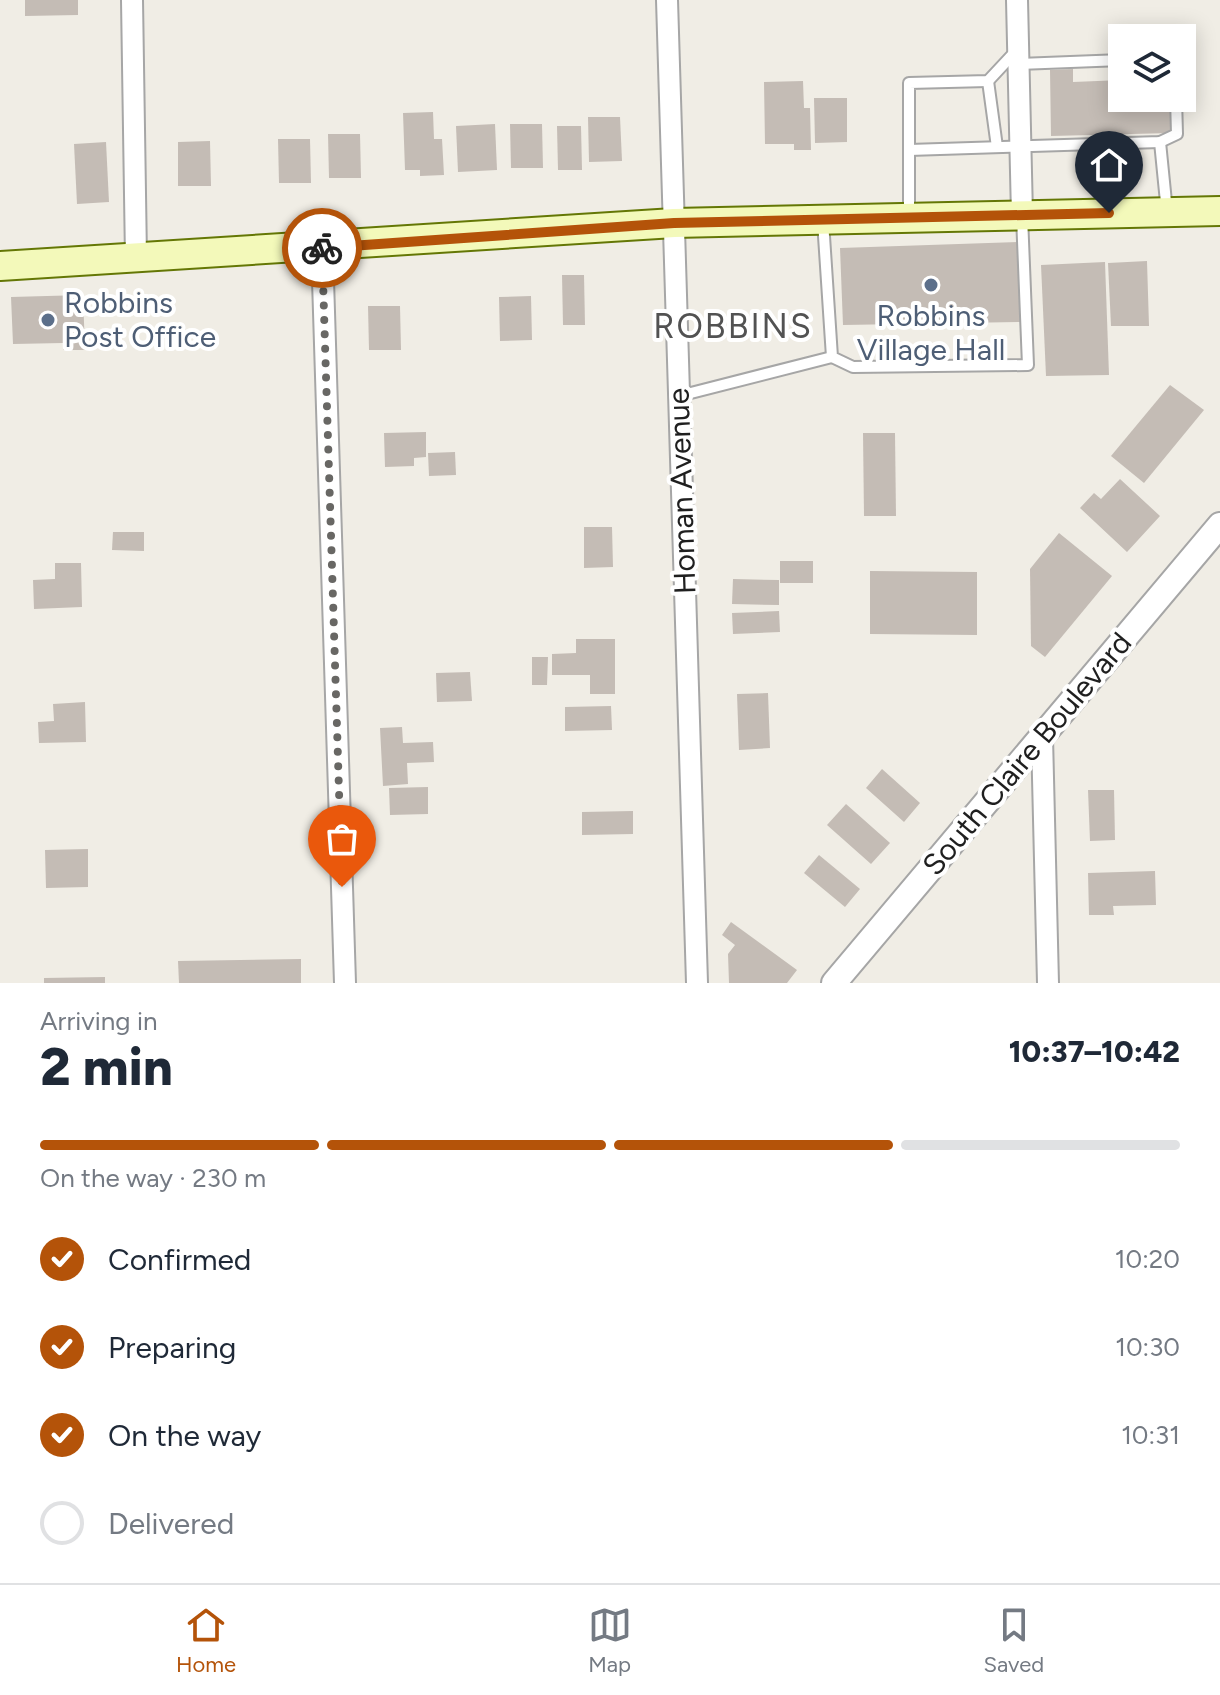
<!DOCTYPE html>
<html lang="en">
<head>
<meta charset="utf-8">
<style>
  :root { --surface:#fff; --page:#f6f6f7; --text:#1f2937; --muted:#747a83; --line:#e0e1e3; --accent:#b45309 }
  body { margin:0; font-family:Figtree,sans-serif; background:var(--page); color:var(--text); height:100vh; display:flex; flex-direction:column; font-size:30px; white-space:nowrap }
  * { box-sizing:border-box; margin:0 }
  p { font-size:26px; color:var(--muted) }
  .icon { flex:none; width:44px; height:44px; fill:none; stroke:currentColor; stroke-width:2; stroke-linecap:round; stroke-linejoin:round }
  .map { position:relative; height:983px; overflow:hidden }
  .panel { display:flex; flex-direction:column; background:var(--surface); flex:1 }
  .panel>* { flex:none }
  .controls { position:absolute; left:1108px; top:24px; display:grid; gap:16px }
  .controls a { display:grid; place-items:center; width:88px; height:88px; border-radius:0px; background:var(--surface); box-shadow:0 4px 20px #0003; font-size:40px }
  .pin { position:absolute; display:grid; place-items:center; width:68px; height:68px; color:#fff; margin:-82px -34px; border-radius:50% 50% 50% 0; rotate:-45deg; box-shadow:0 0 8px #0007 }
  .pin .icon { rotate:45deg }
  .courier { position:absolute; display:grid; place-items:center; width:80px; height:80px; margin:-40px; border:6px solid #b45309; border-radius:50%; background:#fff; color:#222; box-shadow:0 2px 10px #0007 }
  .headline em { font-style:normal; font-weight:800 }
  .headline div { display:flex; flex-direction:column-reverse }
  .headline { display:flex; align-items:center; justify-content:space-between; height:136px; padding:0 40px }
  h1 { font-size:52px; font-weight:800; line-height:60px }
  .bar { display:grid; grid-template-columns:repeat(4,1fr); gap:12px 8px; align-content:center; height:96px; padding:0 40px }
  .bar i { height:10px; border-radius:6px; background:var(--line) }
  .bar .on { background:var(--accent) }
  .bar p { grid-column:span 4 }
  ol { padding:0 40px; list-style:none }
  li { display:flex; align-items:center; gap:24px; height:88px }
  li p { margin-inline-start:auto }
  li .icon { padding:8px; border-radius:50%; background:var(--accent); color:#fff; stroke-width:4 }
  li:last-child { color:var(--muted) }
  li i { width:44px; height:44px; border:4px solid var(--line); border-radius:50% }
  .tab-bar { display:flex; justify-content:space-around; align-items:center; height:112px; border-top:2px solid var(--line); background:var(--surface); font-size:22px; color:var(--muted) }
  .tab-bar a { display:grid; justify-items:center; gap:4px }
  .tab-bar .on { color:var(--accent) }
  .map>svg:first-child { display:block }
  .building { fill:#c4bcb5 }
  .lines { fill:none; stroke-linecap:round; stroke-linejoin:round }
  .service-casing { stroke:#a6a6a6; stroke-width:14 }
  .minor-casing { stroke:#a6a6a6; stroke-width:24 }
  .tertiary-casing { stroke:#a6a6a6; stroke-width:28 }
  .secondary-casing { stroke:#647705; stroke-width:32 }
  .service { stroke:#fff; stroke-width:10 }
  .minor { stroke:#fff; stroke-width:20 }
  .tertiary { stroke:#fff; stroke-width:24 }
  .secondary { stroke:#f3f9ba; stroke-width:28 }
  .done { stroke:#686764; stroke-width:8; stroke-dasharray:0 14.4 }
  .route { stroke:#b45309; stroke-width:10 }
  .service-dot { fill:#5c6f8a; stroke:#fff; stroke-width:3 }
  .labels { text-anchor:middle; stroke-width:8; stroke-linejoin:round; paint-order:stroke }
  .service-label { font-size:30px; fill:#4e5e75; stroke:#fff; text-anchor:start }
  .street-label { font-size:30px; fill:#1f1f1f; stroke:#fff }
  .quarter-label { font-size:34px; letter-spacing:2px; fill:#525252; stroke:#fff }
</style>
</head>
<body>
<div class="map">
<svg width="1220" height="983" viewBox="0 0 1220 983">
  <rect width="100%" height="100%" fill="#f0ede5"/>
  <!-- building -->
  <g class="building">
    <polygon points="25,0 78,0 78,15 25,16"/>
    <polygon points="1073,69 1073,82 1122,80 1122,98 1171,98 1171,133 1051,136 1050,70"/>
    <polygon points="803,81 804,108 810,108 811,150 794,150 794,144 765,144 764,82"/>
    <polygon points="814,98 847,98 847,142 815,143"/>
    <polygon points="433,112 434,139 442,139 444,175 420,176 420,170 405,170 403,113"/>
    <polygon points="588,117 620,117 622,161 589,162"/>
    <polygon points="495,124 497,170 458,172 456,126"/>
    <polygon points="510,124 542,124 543,168 511,168"/>
    <polygon points="557,126 581,126 582,170 558,170"/>
    <polygon points="328,134 360,134 361,178 329,178"/>
    <polygon points="278,139 310,139 311,183 279,183"/>
    <polygon points="210,141 211,186 178,186 178,142"/>
    <polygon points="106,142 109,202 77,204 74,144"/>
    <polygon points="1018,242 1022,322 843,325 840,248"/>
    <polygon points="1147,261 1149,326 1111,326 1108,263"/>
    <polygon points="1105,262 1109,375 1046,376 1041,265"/>
    <polygon points="562,275 584,275 585,325 563,325"/>
    <polygon points="83,295 85,350 63,350 63,343 13,344 11,297"/>
    <polygon points="531,296 532,340 500,341 499,297"/>
    <polygon points="368,306 400,306 401,350 369,350"/>
    <polygon points="1170,385 1204,410 1144,483 1111,456"/>
    <polygon points="426,432 426,457 414,458 414,466 385,467 384,433"/>
    <polygon points="863,433 895,433 896,516 864,516"/>
    <polygon points="455,452 456,475 429,476 428,453"/>
    <polygon points="1120,479 1160,516 1127,552 1080,508 1094,493 1101,499"/>
    <polygon points="584,527 612,527 613,567 584,568"/>
    <polygon points="113,532 144,532 144,551 112,550"/>
    <polygon points="1059,533 1112,576 1045,657 1031,646 1030,569"/>
    <rect x="780" y="561" width="33" height="22"/>
    <polygon points="55,563 81,563 82,607 34,609 33,580 55,579"/>
    <polygon points="870,571 977,572 977,635 870,634"/>
    <polygon points="733,579 779,580 779,605 732,604"/>
    <polygon points="779,611 780,632 733,634 732,613"/>
    <polygon points="576,639 615,639 615,694 590,694 590,675 552,675 552,654 576,653"/>
    <polygon points="532,657 548,657 547,685 532,685"/>
    <polygon points="470,672 472,701 437,702 436,673"/>
    <polygon points="768,693 770,748 739,750 737,694"/>
    <polygon points="85,702 86,742 39,743 38,722 54,721 53,704"/>
    <polygon points="611,706 612,730 565,731 565,707"/>
    <polygon points="402,727 403,743 433,742 434,762 407,763 408,784 383,786 380,728"/>
    <polygon points="882,769 920,803 904,822 866,788"/>
    <polygon points="428,787 428,814 390,815 389,788"/>
    <polygon points="1088,790 1114,790 1115,840 1090,841"/>
    <polygon points="846,804 890,843 871,864 827,825"/>
    <polygon points="633,811 633,834 582,835 582,812"/>
    <polygon points="88,849 88,887 46,888 45,850"/>
    <polygon points="819,855 860,889 845,907 804,873"/>
    <polygon points="1155,871 1156,905 1113,906 1114,915 1089,915 1088,873"/>
    <polygon points="731,922 797,970 787,983 729,983 728,954 735,945 722,935"/>
    <polygon points="301,959 301,983 179,983 178,961"/>
    <polygon points="105,977 105,983 44,983 44,978"/>
  </g>
  <g class="lines">
    <defs>
      <g id="service">
        <polyline points="1019,64 1122,60"/>
        <polyline points="988,81 997,147"/>
        <polyline points="1160,142 1167,212"/>
        <polyline points="909,150 1160,142 1177,134 1176,98"/>
        <polyline points="909,215 909,83 988,81 1016,51"/>
        <polyline points="823,221 832,357 853,367 1028,365 1022,216"/>
        <polyline points="679,396 832,357"/>
      </g>
      <g id="minor">
        <polyline points="132,0 136,258"/>
        <polyline points="667,0 697,983"/>
        <polyline points="1017,0 1022,215"/>
        <polyline points="322,248 345,983"/>
        <polyline points="1042,737 1048,983"/>
      </g>
      <polyline id="tertiary" points="834,983 1220,525"/>
      <polyline id="secondary" points="0,266 674,223 1220,211"/>
    </defs>
    <!-- service casing -->
    <use href="#service" class="service-casing"/>
    <!-- minor casing -->
    <use href="#minor" class="minor-casing"/>
    <!-- tertiary casing -->
    <use href="#tertiary" class="tertiary-casing"/>
    <!-- secondary casing -->
    <use href="#secondary" class="secondary-casing"/>
    <!-- service -->
    <use href="#service" class="service"/>
    <!-- minor -->
    <use href="#minor" class="minor"/>
    <!-- tertiary -->
    <use href="#tertiary" class="tertiary"/>
    <!-- secondary -->
    <use href="#secondary" class="secondary"/>
  </g>
  <g class="lines">
    <!-- done -->
    <polyline class="done" points="322,248 342,887"/>
    <!-- route -->
    <polyline class="route" points="322,248 674,223 1109,213"/>
  </g>
  <!-- markers -->
  <g class="service-dot">
    <circle cx="931" cy="285" r="8"/>
    <circle cx="48" cy="320" r="8"/>
  </g>
  <g class="labels">
    <!-- service labels -->
    <g class="service-label">
      <text x="64" y="313">Robbins<tspan x="64" dy="34">Post Office</tspan></text>
      <text x="931" y="326" text-anchor="middle">Robbins<tspan x="931" dy="34">Village Hall</tspan></text>
    </g>
    <!-- street labels -->
    <g class="street-label">
      <text transform="translate(682 491) rotate(-92)" y="10">Homan Avenue</text>
      <text transform="translate(1027 754) rotate(-50)" y="10">South Claire Boulevard</text>
    </g>
    <!-- quarter labels -->
    <g class="quarter-label">
      <text x="733" y="338">ROBBINS</text>
    </g>
  </g>
</svg>
<div class="controls">
<a><svg class="icon" aria-label="layers" viewBox="0 0 24 24"><path d="M12 4l9 5-9 5-9-5zM3 14l9 5 9-5"/></svg></a>
</div>
<div class="pin" style="left:342px;top:887px;background:#ea580c"><svg class="icon" aria-label="bag" viewBox="0 0 24 24"><path d="M5 8h14l-1 12H6zM9 8a3 3 0 0 1 6 0"/></svg></div>
<div class="pin" style="left:1109px;top:213px;background:#1f2937"><svg class="icon" aria-label="home" viewBox="0 0 24 24"><path d="M3 11l9-7 9 7M6 9v11h12V9"/></svg></div>
<div class="courier" style="left:322px;top:248px"><svg class="icon" aria-label="bike" viewBox="0 0 24 24"><circle cx="6" cy="16" r="4"/><circle cx="18" cy="16" r="4"/><path d="M6 16l4-8h5l3 8M10 8l3 8H6M13 5h3"/></svg></div>
</div>
<section class="panel">
<div class="headline"><div><h1>2 min</h1><p>Arriving in</p></div><em>10:37–10:42</em></div>
<div class="bar"><i class="on"></i><i class="on"></i><i class="on"></i><i></i><p>On the way · 230 m</p></div>
<ol>
<li><svg class="icon" aria-label="check" viewBox="0 0 24 24"><path d="M5 12l5 5 9-10"/></svg>Confirmed<p>10:20</p></li>
<li><svg class="icon" aria-label="check" viewBox="0 0 24 24"><path d="M5 12l5 5 9-10"/></svg>Preparing<p>10:30</p></li>
<li><svg class="icon" aria-label="check" viewBox="0 0 24 24"><path d="M5 12l5 5 9-10"/></svg>On the way<p>10:31</p></li>
<li><i></i>Delivered</li>
</ol>
</section>
<nav class="tab-bar">
<a class="on"><svg class="icon" aria-label="home" viewBox="0 0 24 24"><path d="M3 11l9-7 9 7M6 9v11h12V9"/></svg>Home</a>
<a><svg class="icon" aria-label="map" viewBox="0 0 24 24"><path d="M3 6l6-2 6 2 6-2v14l-6 2-6-2-6 2zM9 4v14M15 6v14"/></svg>Map</a>
<a><svg class="icon" aria-label="saved" viewBox="0 0 24 24"><path d="M7 4h10v16l-5-4-5 4z"/></svg>Saved</a>
</nav>
</body>
</html>
